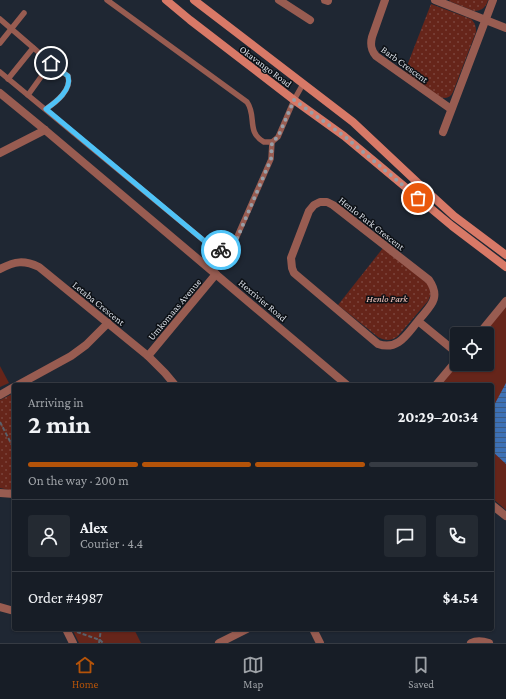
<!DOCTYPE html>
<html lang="en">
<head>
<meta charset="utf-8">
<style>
  :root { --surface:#171d26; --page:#242a32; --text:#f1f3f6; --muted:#9ea2a7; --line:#363b43; --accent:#b45309 }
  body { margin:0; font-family:"Crimson Pro",serif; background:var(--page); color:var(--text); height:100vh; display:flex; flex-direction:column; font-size:15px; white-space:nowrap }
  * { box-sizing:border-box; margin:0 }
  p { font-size:13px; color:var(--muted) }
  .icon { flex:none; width:22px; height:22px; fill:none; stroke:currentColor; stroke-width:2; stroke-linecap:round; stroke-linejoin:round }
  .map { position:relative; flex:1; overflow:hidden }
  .panel { position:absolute; left:12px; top:383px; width:482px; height:248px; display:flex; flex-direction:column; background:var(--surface); border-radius:4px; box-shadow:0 1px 3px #0004,0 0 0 1px var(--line) }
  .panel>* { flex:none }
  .fabs { position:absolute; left:450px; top:327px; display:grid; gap:8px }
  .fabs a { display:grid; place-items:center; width:44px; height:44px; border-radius:4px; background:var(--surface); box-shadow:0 1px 3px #0004,0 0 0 1px var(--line); font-size:20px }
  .pin { position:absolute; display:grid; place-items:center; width:34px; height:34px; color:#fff; margin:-17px; border:2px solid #fff; border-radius:50%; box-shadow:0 1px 4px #0007 }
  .courier { position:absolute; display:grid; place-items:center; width:40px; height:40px; margin:-20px; border:3px solid #4fc3f7; border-radius:50%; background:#fff; color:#222; box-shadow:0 1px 5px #0007 }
  .summary em { font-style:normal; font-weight:700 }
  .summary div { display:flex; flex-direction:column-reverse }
  .summary { display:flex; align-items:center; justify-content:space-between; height:68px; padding:0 16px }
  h1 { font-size:26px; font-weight:700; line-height:30px }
  .bar { display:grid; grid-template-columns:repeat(4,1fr); gap:6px 4px; align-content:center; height:48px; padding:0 16px }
  .bar i { height:5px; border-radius:3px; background:var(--line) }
  .bar .on { background:var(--accent) }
  .bar p { grid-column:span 4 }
  .line { display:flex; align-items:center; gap:10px; padding:0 16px; border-top:1px solid var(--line) }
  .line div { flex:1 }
  .round { display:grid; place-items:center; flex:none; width:42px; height:42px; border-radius:4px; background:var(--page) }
  .tab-bar { display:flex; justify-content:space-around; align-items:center; height:56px; border-top:1px solid var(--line); background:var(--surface); font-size:11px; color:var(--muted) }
  .tab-bar a { display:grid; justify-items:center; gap:2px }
  .tab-bar .on { color:var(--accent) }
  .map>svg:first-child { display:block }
  .green { fill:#66251a }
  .park { fill:url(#park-dots) }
  .water { fill:url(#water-rules) }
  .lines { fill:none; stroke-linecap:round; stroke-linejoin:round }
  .path { stroke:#5a616b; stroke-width:2; stroke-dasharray:4 2; stroke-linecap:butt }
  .service { stroke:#985c51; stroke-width:5.5 }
  .minor { stroke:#985c51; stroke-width:8 }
  .secondary { stroke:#d87967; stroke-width:8 }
  .done { stroke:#989ea7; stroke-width:4; stroke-dasharray:0 7.2 }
  .route { stroke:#4fc3f7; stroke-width:5 }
  .labels { text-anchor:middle; stroke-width:3; stroke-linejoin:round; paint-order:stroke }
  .street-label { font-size:10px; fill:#d9dee6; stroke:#0c1015 }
  .park-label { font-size:10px; font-style:italic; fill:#fcc9bf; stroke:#0c1015 }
</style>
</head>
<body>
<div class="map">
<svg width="506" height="643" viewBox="0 0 506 643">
  <defs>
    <pattern id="park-dots" width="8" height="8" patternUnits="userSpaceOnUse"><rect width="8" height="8" fill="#66251a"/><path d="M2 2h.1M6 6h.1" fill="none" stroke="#7b443b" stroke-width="1.8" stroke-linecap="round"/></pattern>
    <pattern id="water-rules" width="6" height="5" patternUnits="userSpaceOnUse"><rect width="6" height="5" fill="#3e71b5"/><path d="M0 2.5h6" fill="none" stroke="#3f5c83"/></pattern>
  </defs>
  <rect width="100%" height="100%" fill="#1f2733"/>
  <!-- green -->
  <g class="green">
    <polygon points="506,307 506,510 492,498 492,385 441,385 458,364 487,364 487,334 483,334"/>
    <polygon points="0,366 9,383 0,387"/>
    <polygon points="72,629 134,629 141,643 79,643"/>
  </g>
  <!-- park -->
  <g class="park">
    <path d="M450,0H488C486,7 482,11 474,11L449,1Z"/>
    <path d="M431,4L471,19C475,23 476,26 476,32L453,92C450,98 446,99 440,97L405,71Z"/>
    <path d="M383,248L428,284L431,294L428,301L398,336C392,341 385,341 378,337L338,305Z"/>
    <polygon points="14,393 14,489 9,490 0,488 0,400"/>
  </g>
  <!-- water -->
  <polygon class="water" points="506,383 506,464 492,451 492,409"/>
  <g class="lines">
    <!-- path -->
    <g class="path">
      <polyline points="0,422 14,449"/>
      <polyline points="77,632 100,640 103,643"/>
      <polyline points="99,643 101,629"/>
    </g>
    <!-- service -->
    <g class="service">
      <path d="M107,0L247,102C257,116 246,132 264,142H272L278,137L294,100L303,84"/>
      <polyline points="0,19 51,63 28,95"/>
      <polyline points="0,43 24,13"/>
      <path d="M0,72L214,249C226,251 227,250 235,241L271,159L272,142"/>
      <polyline points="8,79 33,48"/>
      <path d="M46,109C56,102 72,90 68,76L51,63"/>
    </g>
    <!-- minor -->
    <g class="minor">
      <polyline points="279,0 310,20"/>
      <polyline points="325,0 328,1"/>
      <path d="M385,0L372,37C370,45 371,50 376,56L451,109"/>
      <polyline points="435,0 506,28"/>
      <polyline points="0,93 45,130 347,385"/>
      <polyline points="443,132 493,0"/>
      <polyline points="0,153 45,130"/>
      <path d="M0,269C15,261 24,260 39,267L148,356L165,373L175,385"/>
      <path d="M418,321C407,334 398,351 378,344L294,273L292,268L291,258L309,211L314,205L320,202H327L333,205L429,280C442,299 429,307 418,321L457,353"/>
      <polyline points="479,334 506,301"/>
      <polyline points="148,356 216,274"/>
      <polyline points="18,385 71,356 86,345 108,323"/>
      <polyline points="436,385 457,360"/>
      <polyline points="0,395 14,387"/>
      <polyline points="0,493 14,494"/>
      <polyline points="492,505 506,516"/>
      <polyline points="0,607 14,611"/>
      <polyline points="66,629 73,643"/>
      <polyline points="313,629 320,643"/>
      <polyline points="219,643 247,629"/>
      <path d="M471,643C477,640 483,641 489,643"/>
    </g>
    <!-- secondary -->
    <g class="secondary">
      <polyline points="166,0 190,20 294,100 344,136 452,226 506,267"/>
      <polyline points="194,0 353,122 419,184 454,216 506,255"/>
    </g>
  </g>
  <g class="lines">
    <!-- done -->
    <polyline class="done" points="221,250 228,249 236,241 271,159 272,142 278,137 294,100 344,136 418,198"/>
    <!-- route -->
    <path class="route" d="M51,63L68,76C72,90 56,102 46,109L214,249L221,250"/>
  </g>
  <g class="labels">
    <!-- street labels -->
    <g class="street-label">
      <text transform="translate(405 64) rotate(36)" y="4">Barb Crescent</text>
      <text transform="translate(266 66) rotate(37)" y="4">Okavango Road</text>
      <text transform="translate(372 223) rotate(38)" y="4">Henlo Park Crescent</text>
      <text transform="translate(263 300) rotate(40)" y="4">Hexrivier Road</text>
      <text transform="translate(99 303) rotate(39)" y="4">Letaba Crescent</text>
      <text transform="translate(174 309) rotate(-50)" y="4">Umkomaas Avenue</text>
    </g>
    <!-- park labels -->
    <g class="park-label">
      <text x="387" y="302">Henlo Park</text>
    </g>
  </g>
</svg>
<div class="fabs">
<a><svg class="icon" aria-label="locate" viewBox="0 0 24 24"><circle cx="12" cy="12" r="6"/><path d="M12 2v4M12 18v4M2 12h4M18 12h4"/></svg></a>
</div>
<div class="pin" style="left:418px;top:198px;background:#ea580c"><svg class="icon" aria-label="bag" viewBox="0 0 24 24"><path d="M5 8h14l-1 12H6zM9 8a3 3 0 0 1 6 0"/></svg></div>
<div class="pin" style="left:51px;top:63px;background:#1f2937"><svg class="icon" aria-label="home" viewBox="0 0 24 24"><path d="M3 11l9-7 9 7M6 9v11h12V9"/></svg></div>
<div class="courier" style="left:221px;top:250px"><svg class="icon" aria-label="bike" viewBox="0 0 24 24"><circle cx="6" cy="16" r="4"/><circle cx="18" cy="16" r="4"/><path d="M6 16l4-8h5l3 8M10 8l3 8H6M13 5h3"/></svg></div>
<section class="panel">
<div class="summary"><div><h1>2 min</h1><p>Arriving in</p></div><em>20:29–20:34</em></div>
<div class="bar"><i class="on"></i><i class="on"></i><i class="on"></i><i></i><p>On the way · 200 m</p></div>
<div class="line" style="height:72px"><a class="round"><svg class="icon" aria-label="person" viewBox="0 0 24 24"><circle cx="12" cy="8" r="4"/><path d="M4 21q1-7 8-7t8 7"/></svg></a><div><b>Alex</b><p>Courier · 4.4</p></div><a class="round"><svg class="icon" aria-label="chat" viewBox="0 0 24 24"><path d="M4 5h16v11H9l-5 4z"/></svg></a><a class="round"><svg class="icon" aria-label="phone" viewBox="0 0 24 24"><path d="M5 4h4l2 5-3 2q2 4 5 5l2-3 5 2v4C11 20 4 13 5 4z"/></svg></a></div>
<div class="line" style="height:52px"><div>Order #4987</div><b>$4.54</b></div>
</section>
</div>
<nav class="tab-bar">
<a class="on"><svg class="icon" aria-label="home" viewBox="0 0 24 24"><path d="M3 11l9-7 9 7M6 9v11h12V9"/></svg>Home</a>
<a><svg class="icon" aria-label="map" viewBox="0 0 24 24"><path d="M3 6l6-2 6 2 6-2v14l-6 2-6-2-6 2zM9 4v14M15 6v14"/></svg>Map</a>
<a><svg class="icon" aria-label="saved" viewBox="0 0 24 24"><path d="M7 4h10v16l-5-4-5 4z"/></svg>Saved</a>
</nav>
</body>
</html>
